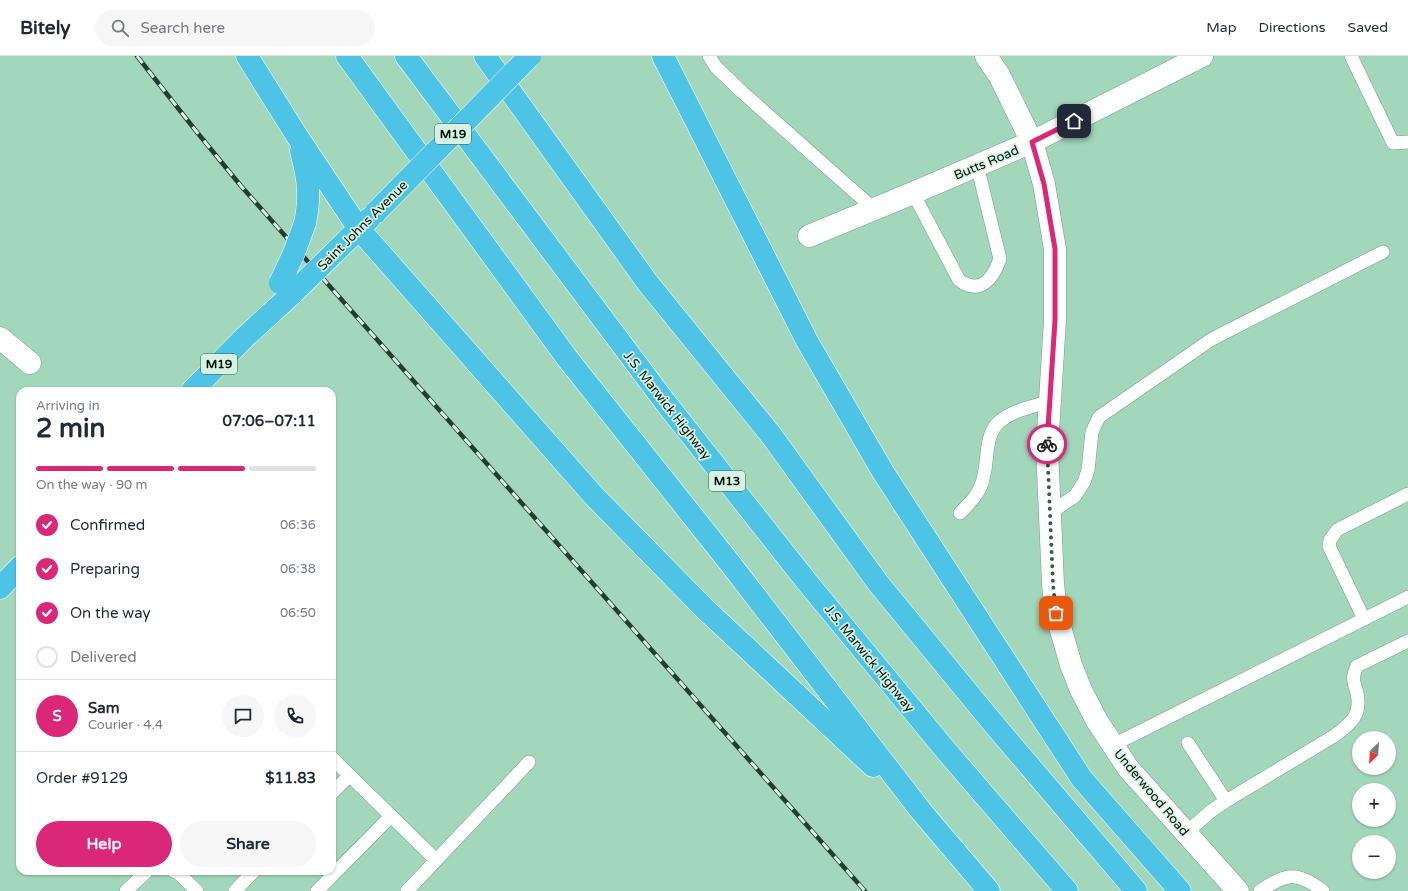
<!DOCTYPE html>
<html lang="en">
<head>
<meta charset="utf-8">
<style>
  :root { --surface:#fff; --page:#f6f6f7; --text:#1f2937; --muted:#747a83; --line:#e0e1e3; --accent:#db2777 }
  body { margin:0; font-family:"Varela Round",sans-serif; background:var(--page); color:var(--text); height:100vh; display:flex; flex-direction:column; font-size:15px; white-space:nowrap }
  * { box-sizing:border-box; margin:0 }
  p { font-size:13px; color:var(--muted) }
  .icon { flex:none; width:22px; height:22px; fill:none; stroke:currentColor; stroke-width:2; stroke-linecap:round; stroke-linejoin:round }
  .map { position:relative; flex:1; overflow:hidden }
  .sheet { position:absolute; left:16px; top:331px; width:320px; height:488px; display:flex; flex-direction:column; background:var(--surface); border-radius:12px; box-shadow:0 1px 3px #0004 }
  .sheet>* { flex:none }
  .needle { width:26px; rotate:204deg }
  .fabs { position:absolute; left:1352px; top:675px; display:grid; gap:8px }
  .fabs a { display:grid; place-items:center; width:44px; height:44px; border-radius:50%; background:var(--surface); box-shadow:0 1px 3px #0004; font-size:20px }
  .pin { position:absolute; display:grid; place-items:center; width:34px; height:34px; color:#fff; margin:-17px; border-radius:8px; box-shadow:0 2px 6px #0006 }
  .courier { position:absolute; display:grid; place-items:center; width:40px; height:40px; margin:-20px; border:3px solid #db2777; border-radius:50%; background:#fff; color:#222; box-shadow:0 1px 5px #0007 }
  .head em { font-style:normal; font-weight:700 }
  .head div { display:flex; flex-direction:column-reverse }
  .head { display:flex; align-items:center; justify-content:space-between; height:68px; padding:0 20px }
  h1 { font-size:26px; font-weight:700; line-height:30px }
  .bar { display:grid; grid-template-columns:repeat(4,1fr); gap:6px 4px; align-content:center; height:48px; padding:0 20px }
  .bar i { height:5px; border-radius:3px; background:var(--line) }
  .bar .on { background:var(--accent) }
  .bar p { grid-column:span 4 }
  .line { display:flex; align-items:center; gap:10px; padding:0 20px; border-top:1px solid var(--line) }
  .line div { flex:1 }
  .round { display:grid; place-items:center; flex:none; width:42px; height:42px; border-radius:21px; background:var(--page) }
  ol { padding:0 20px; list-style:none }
  li { display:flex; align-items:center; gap:12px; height:44px }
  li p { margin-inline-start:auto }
  li .icon { padding:4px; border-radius:50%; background:var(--accent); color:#fff; stroke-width:4 }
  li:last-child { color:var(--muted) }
  li i { width:22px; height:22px; border:2px solid var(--line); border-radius:50% }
  .cta { display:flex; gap:8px; margin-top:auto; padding:8px 20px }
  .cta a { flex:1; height:46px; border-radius:24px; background:var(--accent); color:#fff; font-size:16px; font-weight:700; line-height:46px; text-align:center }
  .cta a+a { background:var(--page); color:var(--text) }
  header { display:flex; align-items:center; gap:24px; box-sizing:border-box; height:56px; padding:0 20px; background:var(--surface); border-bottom:1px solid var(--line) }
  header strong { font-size:19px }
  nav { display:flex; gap:22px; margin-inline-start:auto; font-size:14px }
  .search { width:280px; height:36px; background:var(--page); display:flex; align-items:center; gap:10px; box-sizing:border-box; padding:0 14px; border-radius:22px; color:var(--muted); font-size:15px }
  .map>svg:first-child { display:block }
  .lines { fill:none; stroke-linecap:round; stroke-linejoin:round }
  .lane-casing { stroke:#6d9f84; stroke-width:14 }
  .street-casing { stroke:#6d9f84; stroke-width:23 }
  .highway-casing { stroke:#fff; stroke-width:23 }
  .lane { stroke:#fff; stroke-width:13 }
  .street { stroke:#fff; stroke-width:22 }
  .highway { stroke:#4dc3e5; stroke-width:22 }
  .rail-casing { stroke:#233d2f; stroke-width:4.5 }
  .rail { stroke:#d7f1e2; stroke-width:3; stroke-dasharray:9; stroke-linecap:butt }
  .highway-bridge-casing { stroke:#fff; stroke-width:23; stroke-linecap:butt }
  .highway-bridge { stroke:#4dc3e5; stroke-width:22 }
  .done { stroke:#3a5949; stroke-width:4; stroke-dasharray:0 7.2 }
  .route { stroke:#db2777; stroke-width:5 }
  .labels { text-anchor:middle; stroke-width:3.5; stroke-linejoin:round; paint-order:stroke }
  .shield { fill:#d7f1e2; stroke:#42574c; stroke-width:1 }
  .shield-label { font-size:12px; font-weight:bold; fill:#02150b }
  .street-label { font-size:13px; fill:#02150b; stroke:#d7f1e2 }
</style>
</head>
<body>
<header>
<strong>Bitely</strong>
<div class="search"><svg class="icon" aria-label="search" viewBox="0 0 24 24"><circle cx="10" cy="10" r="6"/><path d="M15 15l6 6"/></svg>Search here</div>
<nav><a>Map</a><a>Directions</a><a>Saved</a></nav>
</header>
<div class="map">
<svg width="1408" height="835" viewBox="0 0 1408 835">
  <rect width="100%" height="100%" fill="#a3d7bb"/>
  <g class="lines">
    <defs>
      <g id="lane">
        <polyline points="709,0 716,11 742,36 874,153"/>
        <polyline points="1351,0 1393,87 1408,86"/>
        <path d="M913,137L959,224C981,240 993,222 1000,203L977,109"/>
        <path d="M960,457C972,445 981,436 984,419C988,403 985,378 999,366C1013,354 1032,351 1050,345"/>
        <polyline points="1050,457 1075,440 1084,426 1088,414 1092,376 1099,361 1212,283 1383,196"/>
        <polyline points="1364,563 1329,490 1330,484 1337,474 1408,438"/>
        <polyline points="1188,687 1226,745"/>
        <polyline points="1113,689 1408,541"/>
        <polyline points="332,702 436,804"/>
        <polyline points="332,737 349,720"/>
        <path d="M1186,777L1211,755L1226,745L1334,680C1350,668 1362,660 1357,637C1354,626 1351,623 1357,610L1408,585"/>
        <polyline points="173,815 177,816 197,835"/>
        <polyline points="126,835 147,815"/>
        <polyline points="235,835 254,815"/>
        <polyline points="317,835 391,760"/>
        <polyline points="407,835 529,706"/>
        <path d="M1260,835C1287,817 1297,815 1323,835"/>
      </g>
      <g id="street">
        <polyline points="986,0 999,19 1032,86 1044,128 1055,193 1055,264 1047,392 1053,528 1056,557 1071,609 1081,634 1097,665 1128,712 1238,835"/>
        <polyline points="809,180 913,137 1032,86 1202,0"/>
        <polyline points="0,282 30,307"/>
      </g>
      <g id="highway">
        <polyline points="247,0 297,80 359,173 594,440 705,553 873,710"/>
        <polyline points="347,0 567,302 729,506 921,755 989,835"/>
        <polyline points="406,0 665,346 807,526 948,697 1067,835"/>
        <polyline points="485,0 647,226 771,379 878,527 992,666 1136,835"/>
        <polyline points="663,0 807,285 883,416 1082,723 1180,835"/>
        <path d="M301,95C308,122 311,139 305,167"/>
        <polyline points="336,195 370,162"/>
        <polyline points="192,335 245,281 291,239"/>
        <polyline points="0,532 20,511"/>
      </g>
    </defs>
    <!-- lane casing -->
    <use href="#lane" class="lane-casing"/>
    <!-- street casing -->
    <use href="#street" class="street-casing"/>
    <!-- highway casing -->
    <use href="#highway" class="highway-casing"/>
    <!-- lane -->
    <use href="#lane" class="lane"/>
    <!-- street -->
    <use href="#street" class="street"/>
    <!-- highway -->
    <use href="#highway" class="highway"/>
    <defs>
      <polyline id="rail" points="137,0 196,75 241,130 865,835"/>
    </defs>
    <!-- rail casing -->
    <use href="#rail" class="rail-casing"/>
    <!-- rail -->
    <use href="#rail" class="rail"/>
    <defs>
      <g id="highway-bridge">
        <polyline points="376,156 530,0"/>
        <polyline points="280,227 294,197 305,167"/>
        <polyline points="291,239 336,195"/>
      </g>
    </defs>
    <!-- highway-bridge casing -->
    <use href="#highway-bridge" class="highway-bridge-casing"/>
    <!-- highway-bridge -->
    <use href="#highway-bridge" class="highway-bridge"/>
  </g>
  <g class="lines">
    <!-- done -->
    <polyline class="done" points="1047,388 1053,528 1056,557"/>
    <!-- route -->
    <polyline class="route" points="1047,388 1055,264 1055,193 1044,128 1032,86 1074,65"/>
  </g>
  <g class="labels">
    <!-- shield labels -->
    <g class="shield">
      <rect x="435" y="68" width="36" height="20" rx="3"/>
      <rect x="201" y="298" width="36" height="20" rx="3"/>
      <rect x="709" y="415" width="36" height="20" rx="3"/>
    </g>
    <g class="shield-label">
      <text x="453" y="82">M19</text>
      <text x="219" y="312">M19</text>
      <text x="727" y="429">M13</text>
    </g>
    <!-- street labels -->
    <g class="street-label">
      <text transform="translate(986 106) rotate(-23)" y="5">Butts Road</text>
      <text transform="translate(362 169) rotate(-45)" y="5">Saint Johns Avenue</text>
      <text transform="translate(668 349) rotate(52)" y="5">J.S. Marwick Highway</text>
      <text transform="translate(870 602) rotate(51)" y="5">J.S. Marwick Highway</text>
      <text transform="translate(1152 736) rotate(50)" y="5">Underwood Road</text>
    </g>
  </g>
</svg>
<div class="fabs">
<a><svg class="needle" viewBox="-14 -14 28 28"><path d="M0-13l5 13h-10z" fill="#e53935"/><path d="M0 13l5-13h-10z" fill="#747a83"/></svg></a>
<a>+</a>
<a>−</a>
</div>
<div class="pin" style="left:1056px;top:557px;background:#ea580c"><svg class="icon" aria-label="bag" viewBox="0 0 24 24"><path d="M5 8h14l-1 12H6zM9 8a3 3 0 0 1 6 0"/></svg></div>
<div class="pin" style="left:1074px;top:65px;background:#1f2937"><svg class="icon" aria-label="home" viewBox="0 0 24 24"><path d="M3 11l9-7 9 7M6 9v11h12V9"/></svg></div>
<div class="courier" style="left:1047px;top:388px"><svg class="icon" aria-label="bike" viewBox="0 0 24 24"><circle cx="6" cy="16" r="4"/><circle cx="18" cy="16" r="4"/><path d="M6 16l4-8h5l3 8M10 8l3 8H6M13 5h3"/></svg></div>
<section class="sheet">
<div class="head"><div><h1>2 min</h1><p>Arriving in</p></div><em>07:06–07:11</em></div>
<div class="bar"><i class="on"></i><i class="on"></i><i class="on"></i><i></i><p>On the way · 90 m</p></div>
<ol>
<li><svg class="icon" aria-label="check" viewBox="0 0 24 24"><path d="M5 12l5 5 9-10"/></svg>Confirmed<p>06:36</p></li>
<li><svg class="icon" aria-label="check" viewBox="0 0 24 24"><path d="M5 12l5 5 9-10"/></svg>Preparing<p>06:38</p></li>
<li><svg class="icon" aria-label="check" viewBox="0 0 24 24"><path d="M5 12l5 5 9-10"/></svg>On the way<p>06:50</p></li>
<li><i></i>Delivered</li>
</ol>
<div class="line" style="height:72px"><b class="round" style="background:var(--accent);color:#fff">S</b><div><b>Sam</b><p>Courier · 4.4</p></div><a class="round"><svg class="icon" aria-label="chat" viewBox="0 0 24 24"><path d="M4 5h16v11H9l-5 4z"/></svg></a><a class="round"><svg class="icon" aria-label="phone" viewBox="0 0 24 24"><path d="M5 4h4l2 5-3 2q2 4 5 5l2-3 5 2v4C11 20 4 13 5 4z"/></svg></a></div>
<div class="line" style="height:52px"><div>Order #9129</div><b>$11.83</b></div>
<div class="cta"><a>Help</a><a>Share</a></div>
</section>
</div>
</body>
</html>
